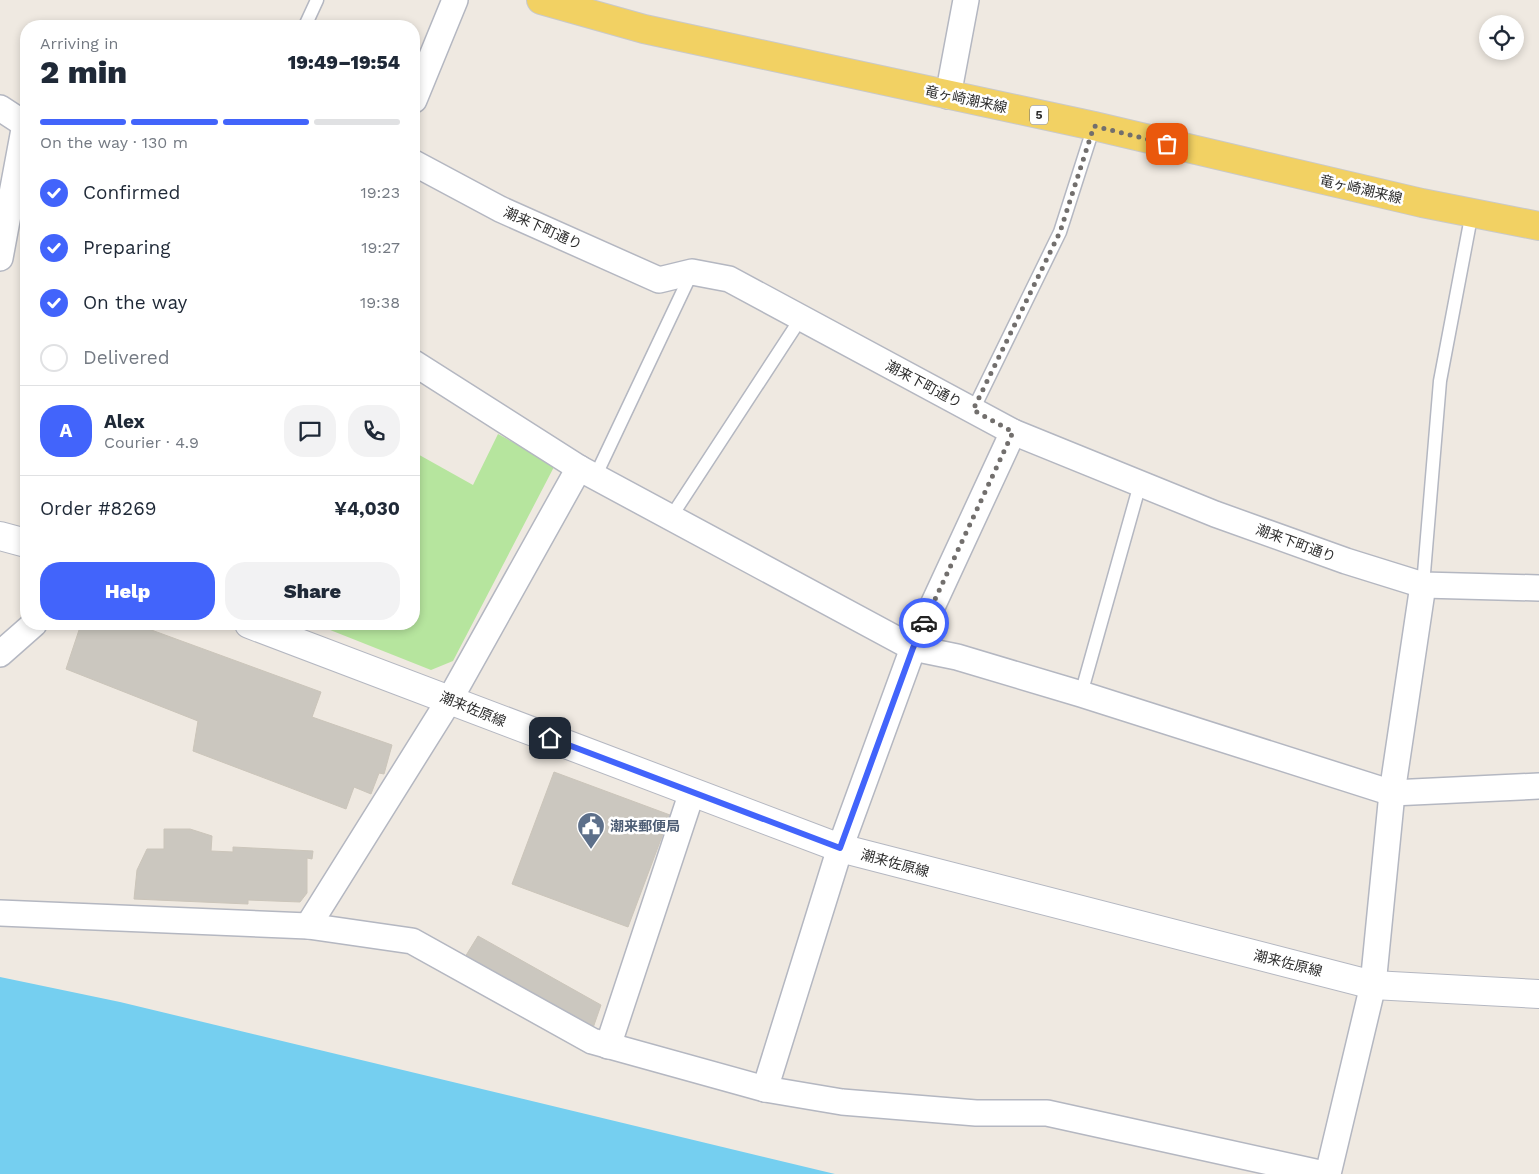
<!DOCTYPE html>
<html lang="en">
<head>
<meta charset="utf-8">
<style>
  :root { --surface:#fff; --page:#f2f2f3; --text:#1f2937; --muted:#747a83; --line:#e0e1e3; --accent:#4264fb }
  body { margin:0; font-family:"Work Sans","Noto Sans JP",sans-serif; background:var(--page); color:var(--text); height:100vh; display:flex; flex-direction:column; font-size:19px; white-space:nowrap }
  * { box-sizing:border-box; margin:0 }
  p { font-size:16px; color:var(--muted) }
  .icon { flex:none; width:28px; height:28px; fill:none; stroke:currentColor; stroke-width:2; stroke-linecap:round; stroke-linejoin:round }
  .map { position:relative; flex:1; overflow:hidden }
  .details { position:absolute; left:20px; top:20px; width:400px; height:610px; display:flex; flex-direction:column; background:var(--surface); border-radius:20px; box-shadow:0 2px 8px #0003 }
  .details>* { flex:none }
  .buttons { position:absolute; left:1479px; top:15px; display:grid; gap:10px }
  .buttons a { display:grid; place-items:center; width:45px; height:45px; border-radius:50%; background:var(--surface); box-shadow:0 2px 8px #0003; font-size:25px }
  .pin { position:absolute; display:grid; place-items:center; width:42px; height:42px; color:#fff; margin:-21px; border-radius:10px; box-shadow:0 2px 8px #0006 }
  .courier { position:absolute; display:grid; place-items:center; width:50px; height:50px; margin:-25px; border:4px solid #4264fb; border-radius:50%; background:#fff; color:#222; box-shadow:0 1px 6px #0007 }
  .head em { font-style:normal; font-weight:800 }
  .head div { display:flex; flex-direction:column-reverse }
  .head { display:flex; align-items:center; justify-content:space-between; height:85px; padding:0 20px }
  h1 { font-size:32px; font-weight:800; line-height:38px }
  .bar { display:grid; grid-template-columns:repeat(4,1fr); gap:8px 5px; align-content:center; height:60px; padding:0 20px }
  .bar i { height:6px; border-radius:4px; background:var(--line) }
  .bar .current { background:var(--accent) }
  .bar p { grid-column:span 4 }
  .line { display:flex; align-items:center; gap:12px; padding:0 20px; border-top:1px solid var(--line) }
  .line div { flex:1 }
  .round { display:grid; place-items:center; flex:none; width:52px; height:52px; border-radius:20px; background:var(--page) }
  ol { padding:0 20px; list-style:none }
  li { display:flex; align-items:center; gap:15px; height:55px }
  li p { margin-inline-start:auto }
  li .icon { padding:5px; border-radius:50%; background:var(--accent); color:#fff; stroke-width:4 }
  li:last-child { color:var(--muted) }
  li i { width:28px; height:28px; border:2px solid var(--line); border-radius:50% }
  .primary-button { display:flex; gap:10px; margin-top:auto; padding:10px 20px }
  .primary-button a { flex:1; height:58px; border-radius:20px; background:var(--accent); color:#fff; font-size:20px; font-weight:800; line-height:58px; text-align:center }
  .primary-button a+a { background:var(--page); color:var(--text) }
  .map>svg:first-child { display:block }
  .green { fill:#b6e59e }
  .water { fill:#75cff0 }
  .building { fill:#cbc7bf; stroke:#cbc5ba }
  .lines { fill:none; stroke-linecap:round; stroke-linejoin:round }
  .lane-casing { stroke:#b4b7c1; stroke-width:15 }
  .street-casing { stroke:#b4b7c1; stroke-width:28 }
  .secondary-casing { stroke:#b4b7c1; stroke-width:30 }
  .primary-casing { stroke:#c9c9c9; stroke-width:30 }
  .lane { stroke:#fff; stroke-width:12 }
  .street { stroke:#fff; stroke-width:25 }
  .secondary { stroke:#fff; stroke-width:28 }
  .primary { stroke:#f2d163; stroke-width:28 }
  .done { stroke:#726f6d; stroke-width:5; stroke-dasharray:0 9 }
  .route { stroke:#4264fb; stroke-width:6 }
  .labels { text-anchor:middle; stroke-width:5; stroke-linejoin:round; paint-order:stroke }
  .shield { fill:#fff; stroke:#6d6d6d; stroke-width:1 }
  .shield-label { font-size:12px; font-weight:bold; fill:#2e2e2e }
  .street-label { font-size:14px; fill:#2e2e2e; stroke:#fff }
  .service-label { font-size:14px; font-weight:bold; fill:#4e5e75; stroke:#fff; text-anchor:start }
</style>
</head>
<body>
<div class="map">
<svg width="1539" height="1174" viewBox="0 0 1539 1174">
  <rect width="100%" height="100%" fill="#efe9e1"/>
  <!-- green -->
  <polygon class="green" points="498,434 555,465 453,661 431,670 315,624 414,624 414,452 473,485"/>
  <!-- water -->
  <polygon class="water" points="0,977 120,1002 835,1174 0,1174"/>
  <!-- building -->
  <g class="building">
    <polygon points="81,624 135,624 321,692 312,717 392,745 384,774 379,773 371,794 354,787 346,809 193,751 198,721 66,669"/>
    <polygon points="554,772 670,815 628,927 512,884"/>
    <polygon points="164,829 190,829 212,836 211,851 233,852 233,847 313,851 312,859 307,858 307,893 300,902 248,900 248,904 134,899 137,870 147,849 164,849"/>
    <polygon points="478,936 601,1005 593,1028 465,957"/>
  </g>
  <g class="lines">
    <defs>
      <g id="lane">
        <polyline points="305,26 317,0"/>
        <polyline points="973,410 1060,232 1094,126"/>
        <polyline points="595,477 692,272"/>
        <polyline points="671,517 801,318"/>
        <polyline points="1423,585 1440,381 1472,212"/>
        <polyline points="1081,694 1140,484"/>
      </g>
      <g id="street">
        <polyline points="948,96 966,0"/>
        <polyline points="414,100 455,0"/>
        <polyline points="0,108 26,125"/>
        <polyline points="414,163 500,209 659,280 692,272 729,279 1013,432 1215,514 1346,561 1423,585 1539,588"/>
        <polyline points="0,258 25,124"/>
        <polyline points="414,363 579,468 913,648 957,657 1081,694 1392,793 1539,786"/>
        <polyline points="0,654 34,624"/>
        <polyline points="0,913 308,926 412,941 592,1041 765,1089 842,1102 976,1113 1047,1113 1324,1174"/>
        <polyline points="308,926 450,699 579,468"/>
        <polyline points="608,1046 692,792"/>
        <polyline points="765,1089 840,848 913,648 1013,432"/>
        <polyline points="1328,1174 1373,985 1392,793 1423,585"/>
      </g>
      <g id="secondary">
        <polyline points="0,536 26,543"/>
        <polyline points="249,624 840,848 1373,985 1539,994"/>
      </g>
      <polyline id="primary" points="541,0 644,29 1094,126 1422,203 1539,226"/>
    </defs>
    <!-- lane casing -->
    <use href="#lane" class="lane-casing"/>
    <!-- street casing -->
    <use href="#street" class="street-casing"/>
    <!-- secondary casing -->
    <use href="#secondary" class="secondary-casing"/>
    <!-- primary casing -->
    <use href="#primary" class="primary-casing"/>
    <!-- lane -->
    <use href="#lane" class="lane"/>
    <!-- street -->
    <use href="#street" class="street"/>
    <!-- secondary -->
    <use href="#secondary" class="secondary"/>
    <!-- primary -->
    <use href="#primary" class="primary"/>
  </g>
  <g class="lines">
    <!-- done -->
    <polyline class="done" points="924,623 1013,432 973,410 1060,232 1094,126 1167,144"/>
    <!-- route -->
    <polyline class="route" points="550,738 840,848 913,648 924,623"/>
  </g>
  <!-- icons -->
  <defs>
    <symbol id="civic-pin" viewBox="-11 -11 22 30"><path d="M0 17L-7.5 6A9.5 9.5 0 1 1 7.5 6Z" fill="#5c6f8a" stroke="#fff"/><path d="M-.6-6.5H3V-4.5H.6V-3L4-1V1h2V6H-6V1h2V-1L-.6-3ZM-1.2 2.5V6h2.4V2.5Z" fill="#fff"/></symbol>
  </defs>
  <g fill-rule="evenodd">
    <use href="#civic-pin" x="575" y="810" width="32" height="43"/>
  </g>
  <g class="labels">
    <!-- shield labels -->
    <rect class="shield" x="1030" y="105.5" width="18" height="19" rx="4"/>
    <g class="shield-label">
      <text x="1039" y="119">5</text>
    </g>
    <!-- street labels -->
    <g class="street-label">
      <text transform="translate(966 99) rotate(12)" y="5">竜ヶ崎潮来線</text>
      <text transform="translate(1361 189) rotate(13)" y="5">竜ヶ崎潮来線</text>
      <text transform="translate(543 228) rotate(24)" y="5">潮来下町通り</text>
      <text transform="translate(924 384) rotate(28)" y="5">潮来下町通り</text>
      <text transform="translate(1296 543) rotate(20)" y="5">潮来下町通り</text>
      <text transform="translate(473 709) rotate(22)" y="5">潮来佐原線</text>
      <text transform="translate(895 863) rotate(15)" y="5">潮来佐原線</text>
      <text transform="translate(1288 963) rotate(14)" y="5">潮来佐原線</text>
    </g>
    <!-- service labels -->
    <g class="service-label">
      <text x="610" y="831">潮来郵便局</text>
    </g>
  </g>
</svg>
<div class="buttons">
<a><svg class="icon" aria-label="locate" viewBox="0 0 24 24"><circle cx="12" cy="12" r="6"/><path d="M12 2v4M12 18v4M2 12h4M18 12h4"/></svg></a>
</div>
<div class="pin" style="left:1167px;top:144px;background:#ea580c"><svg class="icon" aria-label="bag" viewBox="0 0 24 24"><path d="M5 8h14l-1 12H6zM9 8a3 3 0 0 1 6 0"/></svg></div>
<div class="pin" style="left:550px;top:738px;background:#1f2937"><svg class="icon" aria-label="home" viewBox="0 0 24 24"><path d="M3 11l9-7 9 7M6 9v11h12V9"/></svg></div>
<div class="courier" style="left:924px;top:623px"><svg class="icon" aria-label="car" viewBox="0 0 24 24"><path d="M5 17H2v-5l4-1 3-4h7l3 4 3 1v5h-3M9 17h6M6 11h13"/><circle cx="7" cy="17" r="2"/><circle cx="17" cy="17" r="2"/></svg></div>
<section class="details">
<div class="head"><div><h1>2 min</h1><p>Arriving in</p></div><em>19:49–19:54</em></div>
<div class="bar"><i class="current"></i><i class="current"></i><i class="current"></i><i></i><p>On the way · 130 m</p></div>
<ol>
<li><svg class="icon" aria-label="check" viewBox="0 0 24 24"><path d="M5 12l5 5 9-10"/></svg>Confirmed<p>19:23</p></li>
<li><svg class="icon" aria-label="check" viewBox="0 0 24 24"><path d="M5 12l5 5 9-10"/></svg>Preparing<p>19:27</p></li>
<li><svg class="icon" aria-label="check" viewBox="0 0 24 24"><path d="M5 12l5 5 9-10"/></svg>On the way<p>19:38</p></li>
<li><i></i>Delivered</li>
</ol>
<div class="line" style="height:90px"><b class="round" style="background:var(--accent);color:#fff">A</b><div><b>Alex</b><p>Courier · 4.9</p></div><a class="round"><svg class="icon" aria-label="chat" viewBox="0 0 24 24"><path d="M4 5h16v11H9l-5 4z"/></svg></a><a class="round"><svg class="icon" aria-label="phone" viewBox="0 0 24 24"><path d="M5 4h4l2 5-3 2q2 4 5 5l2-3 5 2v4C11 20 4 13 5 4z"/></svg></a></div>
<div class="line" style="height:65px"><div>Order #8269</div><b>¥4,030</b></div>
<div class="primary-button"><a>Help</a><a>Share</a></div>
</section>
</div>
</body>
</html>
